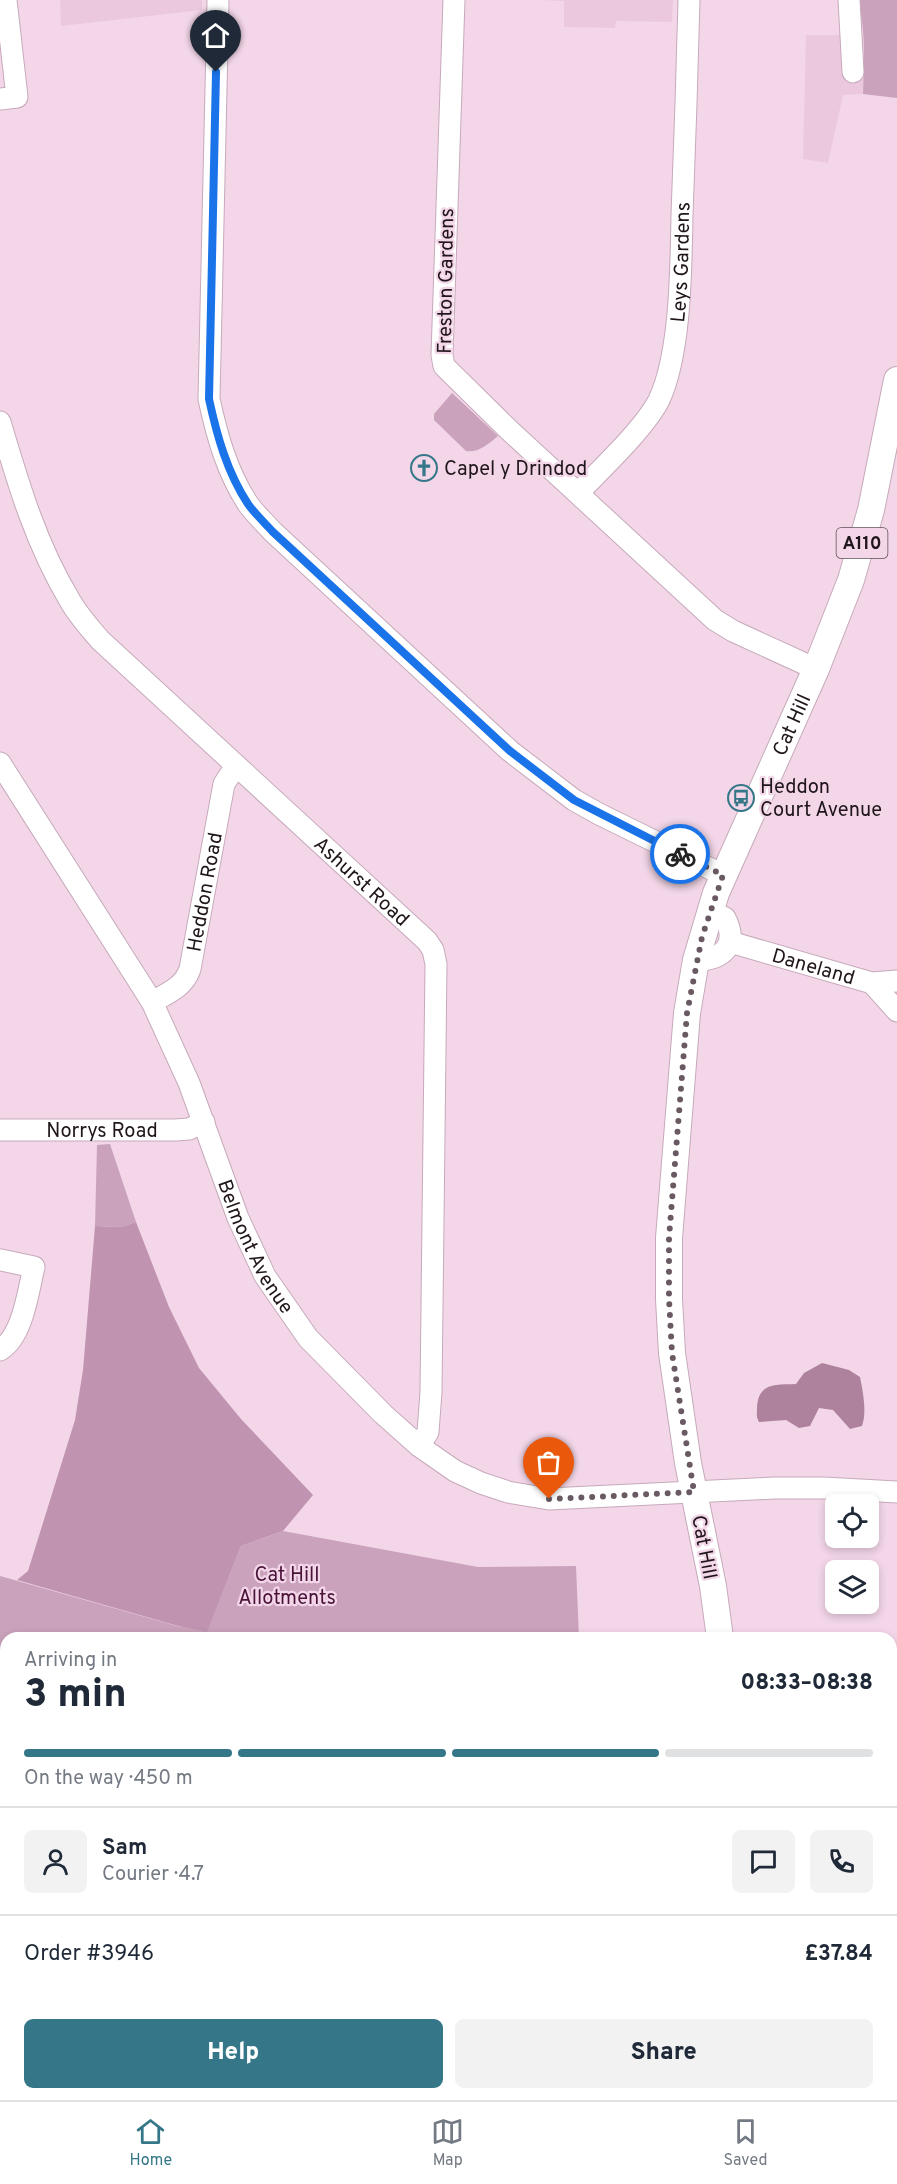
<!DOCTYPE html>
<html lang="en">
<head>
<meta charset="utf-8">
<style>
  :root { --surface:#fff; --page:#f2f2f3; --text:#1f2937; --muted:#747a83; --line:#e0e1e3; --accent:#357788 }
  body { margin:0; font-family:Overpass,sans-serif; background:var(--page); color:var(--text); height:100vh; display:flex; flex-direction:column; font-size:22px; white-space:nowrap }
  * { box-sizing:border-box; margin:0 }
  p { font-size:20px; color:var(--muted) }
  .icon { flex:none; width:33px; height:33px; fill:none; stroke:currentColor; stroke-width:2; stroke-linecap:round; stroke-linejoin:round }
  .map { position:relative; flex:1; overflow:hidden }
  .side { position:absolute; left:0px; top:1632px; width:897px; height:468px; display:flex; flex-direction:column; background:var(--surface); border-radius:18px 18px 0 0; box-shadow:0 3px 9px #0003 }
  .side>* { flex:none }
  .fabs { position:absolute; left:825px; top:1494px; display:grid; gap:12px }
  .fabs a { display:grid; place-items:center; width:54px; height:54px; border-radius:9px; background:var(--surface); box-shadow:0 3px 9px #0003; font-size:30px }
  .pin { position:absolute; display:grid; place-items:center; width:51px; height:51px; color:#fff; margin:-62px -26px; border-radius:50% 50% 50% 0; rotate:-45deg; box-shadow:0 0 6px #0007 }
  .pin .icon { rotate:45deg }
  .courier { position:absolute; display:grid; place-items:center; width:60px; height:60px; margin:-30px; border:4px solid #1a73e8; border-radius:50%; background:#fff; color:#222; box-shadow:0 2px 8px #0007 }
  .summary em { font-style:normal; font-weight:800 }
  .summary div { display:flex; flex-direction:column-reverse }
  .summary { display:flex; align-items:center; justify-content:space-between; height:102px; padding:0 24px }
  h1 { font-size:39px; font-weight:800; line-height:45px }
  .bar { display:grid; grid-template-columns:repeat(4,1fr); gap:9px 6px; align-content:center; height:72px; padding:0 24px }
  .bar i { height:8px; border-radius:4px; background:var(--line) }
  .bar .selected { background:var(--accent) }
  .bar p { grid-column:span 4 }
  .line { display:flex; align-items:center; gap:15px; padding:0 24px; border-top:2px solid var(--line) }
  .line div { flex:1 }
  .round { display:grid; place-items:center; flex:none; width:63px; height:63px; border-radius:9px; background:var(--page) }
  .cta { display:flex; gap:12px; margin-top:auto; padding:12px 24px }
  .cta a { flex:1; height:69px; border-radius:9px; background:var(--accent); color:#fff; font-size:24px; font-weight:800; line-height:69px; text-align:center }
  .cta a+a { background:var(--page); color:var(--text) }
  .dock { display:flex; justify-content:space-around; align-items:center; height:84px; border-top:2px solid var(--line); background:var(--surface); font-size:16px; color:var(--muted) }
  .dock a { display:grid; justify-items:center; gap:3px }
  .dock .selected { color:var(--accent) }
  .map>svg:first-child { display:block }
  .built { fill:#ecc8de }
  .green { fill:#caa2bb }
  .forest { fill:#c094b0 }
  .water { fill:#ae829d }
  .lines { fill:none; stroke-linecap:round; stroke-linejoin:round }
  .minor-casing { stroke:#c6aabb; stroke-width:23 }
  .major-casing { stroke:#c6aabb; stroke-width:28 }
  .minor { stroke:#fff; stroke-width:21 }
  .major { stroke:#fff; stroke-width:26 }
  .done { stroke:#695963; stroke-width:6; stroke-dasharray:0 10.8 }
  .route { stroke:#1a73e8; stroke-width:8 }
  .labels { text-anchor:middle; stroke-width:4.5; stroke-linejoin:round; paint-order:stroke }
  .shield { fill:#f3d6e8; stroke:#5f4f58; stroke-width:1.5 }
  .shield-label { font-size:18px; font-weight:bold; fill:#1f151b }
  .street-label { font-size:20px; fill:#1f151b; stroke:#f3d6e8 }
  .poi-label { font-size:20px; fill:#1f151b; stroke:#f3d6e8; text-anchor:start }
  .park-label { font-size:20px; fill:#491339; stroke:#f3d6e8 }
</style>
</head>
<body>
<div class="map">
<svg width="897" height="2100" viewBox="0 0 897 2100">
  <rect width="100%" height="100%" fill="#f3d6e8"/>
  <!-- built -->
  <g class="built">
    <polygon points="60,0 202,0 202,10 61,26"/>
    <polygon points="540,0 673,0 672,22 616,21 615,28 564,27 564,1"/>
    <polygon points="806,35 862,35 864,64 863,94 843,95 828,163 803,159"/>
    <polygon points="891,1773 897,1775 897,2086 891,2086"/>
  </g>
  <!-- green -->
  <g class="green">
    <path d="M858,0H897V98L863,94C864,63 866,30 858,0Z"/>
    <path d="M452,393L498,436C488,444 479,453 466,451L434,420V414Z"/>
    <polygon points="110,1144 136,1222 121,1227 95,1226 97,1145"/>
    <polygon points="283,1531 478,1567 576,1566 579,1638 6,1638 6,1783 0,1780 0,1576 177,1626 207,1631 241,1546"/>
    <polygon points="897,1940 897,2086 891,2086 891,1941"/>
    <polygon points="532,2094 711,2094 710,2100 564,2100"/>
  </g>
  <!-- forest -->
  <polygon class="forest" points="136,1222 169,1307 199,1368 241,1419 313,1495 283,1531 241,1546 207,1632 178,1626 17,1580 28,1571 75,1420 83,1370 95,1226 121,1227"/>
  <!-- water -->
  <path class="water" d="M822,1363L849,1370L860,1377C863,1392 867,1412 862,1426L850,1429L833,1410L819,1408L810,1426L799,1428L786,1420L759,1422C756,1417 757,1414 757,1408C758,1382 776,1385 796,1384L804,1373Z"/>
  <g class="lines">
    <defs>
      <g id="minor">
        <path d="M218,0L209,399C217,436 227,472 248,504C255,514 265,523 273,532L510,751L574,800L599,814L723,875"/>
        <polyline points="454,0 442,355 444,366 509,430 715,620 733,631 816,669"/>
        <polyline points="849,0 853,72"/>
        <polyline points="0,99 17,97 6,0"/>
        <path id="s1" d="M0,422C18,483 36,544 69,599C77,614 89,627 100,640L427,941L433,950L436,964L431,1392L428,1432L419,1446"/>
        <path id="s2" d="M578,493C602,468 644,429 659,400C681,353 681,267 682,215C685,143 687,72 689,0"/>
        <path id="s3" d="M0,763L152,1002L189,1083L238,1218L265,1276L308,1338L383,1414L419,1446L455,1471L481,1483L508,1492L549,1499L775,1488H824L897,1492"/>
        <path id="s4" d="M730,942L872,983L897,981"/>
        <path d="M696,960C723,960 739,945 725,918L710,911"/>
        <polyline points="872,983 897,1011"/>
        <path id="s5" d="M152,1002C168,993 184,987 190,969L224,784L235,767"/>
        <path id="s6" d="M0,1130H175L189,1129L204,1122"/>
        <path d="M0,1350C23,1336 28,1292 34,1267L1,1260"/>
        <polyline points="0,2001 6,2002"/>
        <polyline points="0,2056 6,2036"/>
        <polyline points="458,2094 488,2100"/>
      </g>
      <g id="major">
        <path id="s7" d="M720,1638L713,1586L688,1463L672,1353L669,1299V1238L687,1013L696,960L716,893L816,669L851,580L871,510L897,380"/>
        <polyline points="720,2100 722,2094"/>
        <polyline points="741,2100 741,2094"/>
      </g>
    </defs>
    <!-- minor casing -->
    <use href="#minor" class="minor-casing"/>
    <!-- major casing -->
    <use href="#major" class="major-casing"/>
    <!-- minor -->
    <use href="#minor" class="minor"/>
    <!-- major -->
    <use href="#major" class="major"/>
  </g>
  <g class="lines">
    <!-- done -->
    <polyline class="done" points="549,1499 694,1492 672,1353 669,1299 669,1238 687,1013 702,937 723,875 680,854"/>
    <!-- route -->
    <path class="route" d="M216,72L209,399C217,436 227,472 248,504C255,514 265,523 273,532L510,751L574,800L680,854"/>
  </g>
  <!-- icons -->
  <defs>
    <symbol id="church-ring" viewBox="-11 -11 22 22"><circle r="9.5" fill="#f3d6e8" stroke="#357788" stroke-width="1.5"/><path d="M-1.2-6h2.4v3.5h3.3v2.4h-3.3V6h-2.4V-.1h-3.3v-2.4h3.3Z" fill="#357788"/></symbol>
    <symbol id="bus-ring" viewBox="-11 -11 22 22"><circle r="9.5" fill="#f3d6e8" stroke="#357788" stroke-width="1.5"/><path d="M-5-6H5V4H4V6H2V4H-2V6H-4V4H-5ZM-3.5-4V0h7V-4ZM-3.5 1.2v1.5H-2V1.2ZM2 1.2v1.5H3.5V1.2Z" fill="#357788"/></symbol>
  </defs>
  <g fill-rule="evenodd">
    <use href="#church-ring" x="409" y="453" width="30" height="30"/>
    <use href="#bus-ring" x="726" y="783" width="30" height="30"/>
  </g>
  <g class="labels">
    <!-- shield labels -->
    <rect class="shield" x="836.5" y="528" width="51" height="30" rx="4.5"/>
    <g class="shield-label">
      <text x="862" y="549">A110</text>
    </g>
    <!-- street labels -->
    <g class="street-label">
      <text dy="7" stroke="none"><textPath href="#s2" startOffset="264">Leys Gardens</textPath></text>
      <text transform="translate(445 281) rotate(-89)" y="7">Freston Gardens</text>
      <text dy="7" stroke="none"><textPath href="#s7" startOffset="938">Cat Hill</textPath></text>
      <text dy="7" stroke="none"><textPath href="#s1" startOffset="598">Ashurst Road</textPath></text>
      <text dy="7" stroke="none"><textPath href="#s5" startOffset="130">Heddon Road</textPath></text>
      <text dy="7" stroke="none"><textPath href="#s4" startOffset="87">Daneland</textPath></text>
      <text dy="7" stroke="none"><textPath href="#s6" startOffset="102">Norrys Road</textPath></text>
      <text dy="7" stroke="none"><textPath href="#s3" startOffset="549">Belmont Avenue</textPath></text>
      <text transform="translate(705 1547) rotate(79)" y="7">Cat Hill</text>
    </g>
    <!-- poi labels -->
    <g class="poi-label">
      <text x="444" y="475">Capel y Drindod</text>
      <text x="760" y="793">Heddon<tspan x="760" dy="23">Court Avenue</tspan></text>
    </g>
    <!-- park labels -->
    <g class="park-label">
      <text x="287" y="1581">Cat Hill<tspan x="287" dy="23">Allotments</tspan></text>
    </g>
  </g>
</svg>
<div class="fabs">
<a><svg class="icon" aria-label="locate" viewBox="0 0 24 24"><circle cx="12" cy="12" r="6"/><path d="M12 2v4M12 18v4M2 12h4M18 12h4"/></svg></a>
<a><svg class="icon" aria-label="layers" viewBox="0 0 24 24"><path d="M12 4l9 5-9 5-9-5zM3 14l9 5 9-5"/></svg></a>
</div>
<div class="pin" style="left:549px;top:1499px;background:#ea580c"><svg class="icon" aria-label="bag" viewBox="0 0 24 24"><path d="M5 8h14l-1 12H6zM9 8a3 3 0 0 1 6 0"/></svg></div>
<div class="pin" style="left:216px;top:72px;background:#1f2937"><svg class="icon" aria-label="home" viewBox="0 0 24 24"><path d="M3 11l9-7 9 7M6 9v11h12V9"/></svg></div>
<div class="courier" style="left:680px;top:854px"><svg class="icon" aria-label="bike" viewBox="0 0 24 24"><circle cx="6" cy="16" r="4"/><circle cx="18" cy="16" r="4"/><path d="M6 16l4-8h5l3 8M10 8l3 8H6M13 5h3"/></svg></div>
<section class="side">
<div class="summary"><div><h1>3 min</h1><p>Arriving in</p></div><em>08:33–08:38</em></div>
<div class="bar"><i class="selected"></i><i class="selected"></i><i class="selected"></i><i></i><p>On the way · 450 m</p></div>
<div class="line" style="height:108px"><a class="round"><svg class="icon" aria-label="person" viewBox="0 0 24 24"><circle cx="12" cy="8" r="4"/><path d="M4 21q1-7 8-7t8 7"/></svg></a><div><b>Sam</b><p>Courier · 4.7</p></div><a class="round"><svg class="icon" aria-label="chat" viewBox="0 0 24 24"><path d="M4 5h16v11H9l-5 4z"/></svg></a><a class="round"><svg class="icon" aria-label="phone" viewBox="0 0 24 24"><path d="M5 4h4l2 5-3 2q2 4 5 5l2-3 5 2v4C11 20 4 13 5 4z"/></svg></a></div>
<div class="line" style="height:78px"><div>Order #3946</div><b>£37.84</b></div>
<div class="cta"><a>Help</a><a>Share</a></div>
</section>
</div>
<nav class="dock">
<a class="selected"><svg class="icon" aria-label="home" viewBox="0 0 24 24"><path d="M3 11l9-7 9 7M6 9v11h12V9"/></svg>Home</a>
<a><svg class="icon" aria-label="map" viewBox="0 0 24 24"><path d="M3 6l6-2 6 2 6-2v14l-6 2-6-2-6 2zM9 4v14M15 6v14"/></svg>Map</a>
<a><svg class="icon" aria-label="saved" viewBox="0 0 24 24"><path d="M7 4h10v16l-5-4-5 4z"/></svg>Saved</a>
</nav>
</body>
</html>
